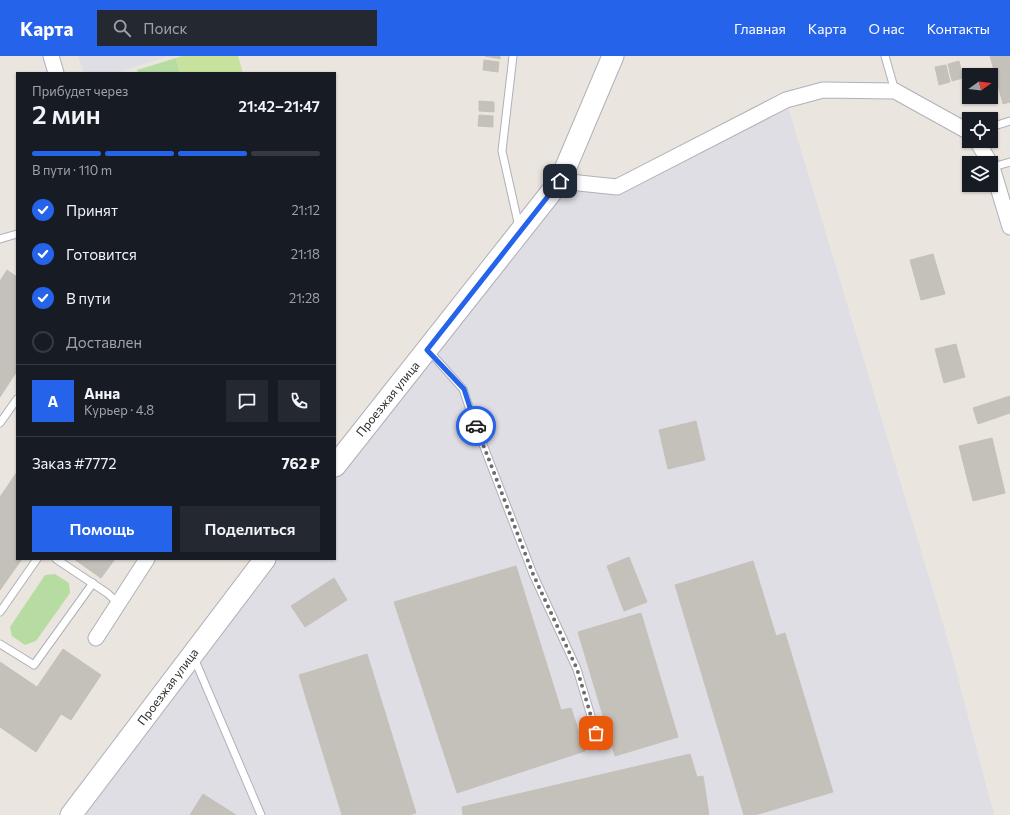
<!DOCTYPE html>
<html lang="ru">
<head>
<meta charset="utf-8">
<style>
  :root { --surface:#171b24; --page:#242831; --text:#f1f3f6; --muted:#9ea1a6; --line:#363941; --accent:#2563eb }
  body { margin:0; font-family:Commissioner,sans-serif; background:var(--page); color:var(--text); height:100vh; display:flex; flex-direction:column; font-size:15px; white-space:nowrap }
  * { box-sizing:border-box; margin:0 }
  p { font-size:13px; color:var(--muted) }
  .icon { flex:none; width:22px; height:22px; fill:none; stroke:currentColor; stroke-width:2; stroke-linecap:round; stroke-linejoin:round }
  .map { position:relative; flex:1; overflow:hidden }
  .sheet { position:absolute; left:16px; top:16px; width:320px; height:488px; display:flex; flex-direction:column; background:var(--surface); border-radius:0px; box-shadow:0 1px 3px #0004 }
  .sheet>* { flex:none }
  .needle { width:26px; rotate:75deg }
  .buttons { position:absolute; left:962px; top:12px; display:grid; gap:8px }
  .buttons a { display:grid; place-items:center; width:36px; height:36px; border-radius:0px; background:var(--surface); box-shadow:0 1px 3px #0004; font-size:20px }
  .pin { position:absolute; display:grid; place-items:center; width:34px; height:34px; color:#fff; margin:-17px; border-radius:8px; box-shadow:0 2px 6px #0006 }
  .courier { position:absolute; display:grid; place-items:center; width:40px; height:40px; margin:-20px; border:3px solid #2563eb; border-radius:50%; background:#fff; color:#222; box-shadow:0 1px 5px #0007 }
  .overview em { font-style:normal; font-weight:600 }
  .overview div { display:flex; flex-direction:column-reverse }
  .overview { display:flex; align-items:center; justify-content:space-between; height:68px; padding:0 16px }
  h1 { font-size:26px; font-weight:600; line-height:30px }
  .bar { display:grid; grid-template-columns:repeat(4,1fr); gap:6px 4px; align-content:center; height:48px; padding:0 16px }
  .bar i { height:5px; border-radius:3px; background:var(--line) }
  .bar .on { background:var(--accent) }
  .bar p { grid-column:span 4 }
  .line { display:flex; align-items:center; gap:10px; padding:0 16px; border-top:1px solid var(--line) }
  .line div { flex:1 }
  .round { display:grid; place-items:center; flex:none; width:42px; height:42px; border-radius:0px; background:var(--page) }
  ol { padding:0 16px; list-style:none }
  li { display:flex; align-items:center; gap:12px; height:44px }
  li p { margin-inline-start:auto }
  li .icon { padding:4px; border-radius:50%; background:var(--accent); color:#fff; stroke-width:4 }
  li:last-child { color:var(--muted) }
  li i { width:22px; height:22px; border:2px solid var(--line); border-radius:50% }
  .action { display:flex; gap:8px; margin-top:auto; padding:8px 16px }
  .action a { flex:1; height:46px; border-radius:0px; background:var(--accent); color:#fff; font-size:16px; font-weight:600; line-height:46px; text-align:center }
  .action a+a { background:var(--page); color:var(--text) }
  header { display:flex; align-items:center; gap:24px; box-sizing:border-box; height:56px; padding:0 20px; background:var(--accent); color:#fff }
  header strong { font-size:19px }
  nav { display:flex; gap:22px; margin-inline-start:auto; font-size:14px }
  .search { width:280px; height:36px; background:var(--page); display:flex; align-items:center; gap:10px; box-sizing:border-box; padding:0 14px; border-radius:0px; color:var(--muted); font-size:15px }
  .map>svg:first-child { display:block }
  .industrial { fill:#e0dee5 }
  .green { fill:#b7dca1 }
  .pitch { fill:#c8e29e }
  .building { fill:#c4c0ba; stroke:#c6c1b9 }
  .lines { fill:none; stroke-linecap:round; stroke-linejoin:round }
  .lane-casing { stroke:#afb1ba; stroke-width:9 }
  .street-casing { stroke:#afb1ba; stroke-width:17 }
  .secondary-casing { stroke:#afb1ba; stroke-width:23 }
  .lane { stroke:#fff; stroke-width:7 }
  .street { stroke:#fff; stroke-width:15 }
  .secondary { stroke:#fff; stroke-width:21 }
  .done { stroke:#6e6c6a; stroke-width:4; stroke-dasharray:0 7.2 }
  .route { stroke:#2563eb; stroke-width:5 }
  .labels { text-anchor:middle; stroke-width:3; stroke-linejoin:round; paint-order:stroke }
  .street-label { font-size:12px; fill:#2b2b2b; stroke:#fff }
</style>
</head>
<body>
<header>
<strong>Карта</strong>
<div class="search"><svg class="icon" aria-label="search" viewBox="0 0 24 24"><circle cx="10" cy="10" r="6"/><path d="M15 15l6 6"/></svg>Поиск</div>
<nav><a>Главная</a><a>Карта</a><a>О нас</a><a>Контакты</a></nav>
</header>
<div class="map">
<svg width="1010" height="759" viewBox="0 0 1010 759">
  <rect width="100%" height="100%" fill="#ebe5df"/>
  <!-- industrial -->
  <g class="industrial">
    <polygon points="78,0 168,0 116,17 84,17"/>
    <polygon points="786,44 949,588 994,759 80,759 275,503 335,503 335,424 560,125 617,131"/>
  </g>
  <!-- green -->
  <g class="green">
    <polygon points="176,2 180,17 138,17 137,14"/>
    <polygon points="55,518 69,527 70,537 36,585 25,589 12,580 10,571 45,519"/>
  </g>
  <!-- pitch -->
  <polygon class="pitch" points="182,0 238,0 243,17 180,17 176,2"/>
  <!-- building -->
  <g class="building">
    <polygon points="485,0 500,0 500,3"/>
    <polygon points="990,0 1010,0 1010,46 1003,48"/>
    <polygon points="484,4 499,6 498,16 483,14"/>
    <polygon points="959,5 963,22 952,25 948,8"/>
    <polygon points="946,9 950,26 939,29 935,11"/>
    <polygon points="479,45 494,46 494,56 479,55"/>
    <polygon points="479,59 493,60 493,71 478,70"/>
    <polygon points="933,198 945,238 921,244 910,204"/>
    <polygon points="7,214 17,221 17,315 0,341 0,225"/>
    <polygon points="956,288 965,321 944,327 935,293"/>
    <polygon points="1010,340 1010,357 978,368 973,352"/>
    <polygon points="696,365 705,404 668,413 659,374"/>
    <polygon points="992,382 1005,437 973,445 959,390"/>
    <polygon points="17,416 17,503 22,503 0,534 0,441"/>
    <polygon points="629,501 647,546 624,555 607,510"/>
    <polygon points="74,503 115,503 101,522"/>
    <polygon points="753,505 776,580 785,577 833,736 755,759 744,759 675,529"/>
    <polygon points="516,510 561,654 571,652 585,695 457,737 394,546"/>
    <polygon points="334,522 347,544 305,571 291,550"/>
    <polygon points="641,557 678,681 615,700 578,576"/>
    <polygon points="63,593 101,619 71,664 61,658 36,696 0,671 0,606 37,631"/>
    <polygon points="367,598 416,757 409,759 342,759 299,619"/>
    <polygon points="690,698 697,721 703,720 709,759 463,759 462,751"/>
    <polygon points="203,738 236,759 190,759"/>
  </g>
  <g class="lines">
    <defs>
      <g id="lane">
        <polyline points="513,0 502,95 519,171"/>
        <polyline points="885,0 895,35"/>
        <polyline points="991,71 1010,65"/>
        <polyline points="993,111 1010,106"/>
        <polyline points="0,183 17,178"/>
        <polyline points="428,294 463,333 472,360 533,518 577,613 600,690"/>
        <polyline points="0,367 17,343"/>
        <polyline points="56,503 107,537 118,547"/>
        <polyline points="0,556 37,503"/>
        <polyline points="0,588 34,609 93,527"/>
        <polyline points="194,602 261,759"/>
      </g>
      <g id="street">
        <polyline points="51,0 56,17"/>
        <polyline points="977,85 990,107"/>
        <polyline points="991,108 1010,171"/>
        <polyline points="560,125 617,131 786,44 823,34 895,35 969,76"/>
        <polyline points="96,582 147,503"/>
      </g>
      <g id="secondary">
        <polyline points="335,410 560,125 613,0"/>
        <polyline points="71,759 265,503"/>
      </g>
    </defs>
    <!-- lane casing -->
    <use href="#lane" class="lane-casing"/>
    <!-- street casing -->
    <use href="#street" class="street-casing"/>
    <!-- secondary casing -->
    <use href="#secondary" class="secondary-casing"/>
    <!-- lane -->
    <use href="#lane" class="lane"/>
    <!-- street -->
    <use href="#street" class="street"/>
    <!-- secondary -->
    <use href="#secondary" class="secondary"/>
  </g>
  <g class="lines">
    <!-- done -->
    <polyline class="done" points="476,370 533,518 577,613 596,677"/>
    <!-- route -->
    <polyline class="route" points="476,370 464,333 427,294 560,125"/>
  </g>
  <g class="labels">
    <!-- street labels -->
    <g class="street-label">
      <text transform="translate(388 343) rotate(-51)" y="4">Проезжая улица</text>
      <text transform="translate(168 631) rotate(-53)" y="4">Проезжая улица</text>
    </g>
  </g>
</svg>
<div class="buttons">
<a><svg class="needle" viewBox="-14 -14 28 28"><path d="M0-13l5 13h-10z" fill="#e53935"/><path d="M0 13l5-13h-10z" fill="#9ea1a6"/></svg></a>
<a><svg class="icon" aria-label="locate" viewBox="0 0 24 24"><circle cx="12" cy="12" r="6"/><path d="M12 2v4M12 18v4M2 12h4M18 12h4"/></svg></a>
<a><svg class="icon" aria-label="layers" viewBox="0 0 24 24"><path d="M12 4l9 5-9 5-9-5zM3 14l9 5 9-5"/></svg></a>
</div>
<div class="pin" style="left:596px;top:677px;background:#ea580c"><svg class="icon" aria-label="bag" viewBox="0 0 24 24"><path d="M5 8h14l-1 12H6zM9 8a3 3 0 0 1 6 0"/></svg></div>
<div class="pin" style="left:560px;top:125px;background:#1f2937"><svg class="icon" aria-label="home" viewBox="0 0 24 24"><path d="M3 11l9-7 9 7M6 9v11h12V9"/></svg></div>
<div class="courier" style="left:476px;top:370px"><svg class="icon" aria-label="car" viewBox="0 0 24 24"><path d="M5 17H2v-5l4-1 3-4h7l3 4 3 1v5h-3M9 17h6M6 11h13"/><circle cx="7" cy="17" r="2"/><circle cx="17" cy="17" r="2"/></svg></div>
<section class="sheet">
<div class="overview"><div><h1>2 мин</h1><p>Прибудет через</p></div><em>21:42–21:47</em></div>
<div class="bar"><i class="on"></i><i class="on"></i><i class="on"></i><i></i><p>В пути · 110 m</p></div>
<ol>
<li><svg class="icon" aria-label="check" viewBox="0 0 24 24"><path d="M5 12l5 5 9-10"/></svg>Принят<p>21:12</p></li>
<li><svg class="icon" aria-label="check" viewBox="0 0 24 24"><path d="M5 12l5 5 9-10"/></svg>Готовится<p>21:18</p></li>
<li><svg class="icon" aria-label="check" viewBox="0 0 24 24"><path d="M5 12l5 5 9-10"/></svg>В пути<p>21:28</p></li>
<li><i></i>Доставлен</li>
</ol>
<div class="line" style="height:72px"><b class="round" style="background:var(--accent);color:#fff">А</b><div><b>Анна</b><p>Курьер · 4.8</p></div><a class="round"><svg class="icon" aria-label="chat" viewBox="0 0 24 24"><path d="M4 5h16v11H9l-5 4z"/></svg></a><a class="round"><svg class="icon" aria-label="phone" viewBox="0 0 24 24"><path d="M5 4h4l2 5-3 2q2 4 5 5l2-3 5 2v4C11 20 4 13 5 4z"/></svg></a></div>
<div class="line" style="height:52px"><div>Заказ #7772</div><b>762 ₽</b></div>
<div class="action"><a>Помощь</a><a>Поделиться</a></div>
</section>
</div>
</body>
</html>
